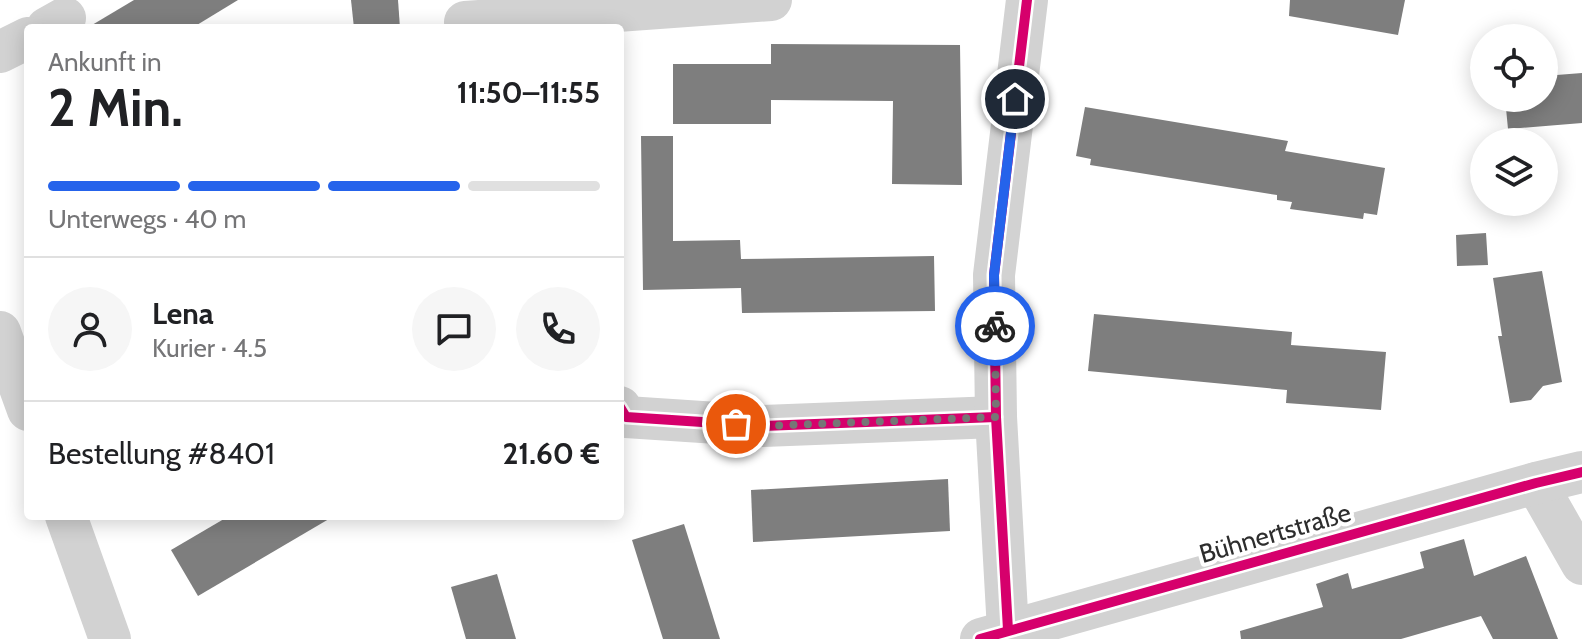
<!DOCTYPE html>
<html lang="de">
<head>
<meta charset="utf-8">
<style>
  :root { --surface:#fff; --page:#f6f6f6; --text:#202124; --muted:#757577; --line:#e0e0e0; --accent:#2563eb }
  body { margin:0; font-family:Cabin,sans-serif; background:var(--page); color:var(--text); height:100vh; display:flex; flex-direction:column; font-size:30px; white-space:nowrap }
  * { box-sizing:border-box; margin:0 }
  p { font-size:26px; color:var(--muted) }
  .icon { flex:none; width:44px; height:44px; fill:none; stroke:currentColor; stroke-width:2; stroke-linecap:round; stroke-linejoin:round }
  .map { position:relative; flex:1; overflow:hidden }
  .details { position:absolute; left:24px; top:24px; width:600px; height:496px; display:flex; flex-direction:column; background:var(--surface); border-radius:8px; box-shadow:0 4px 20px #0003 }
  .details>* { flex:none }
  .fabs { position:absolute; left:1470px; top:24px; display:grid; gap:16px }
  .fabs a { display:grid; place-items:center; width:88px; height:88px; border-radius:50%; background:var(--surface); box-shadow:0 4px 20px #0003; font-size:40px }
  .pin { position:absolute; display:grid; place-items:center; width:68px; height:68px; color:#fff; margin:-34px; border:4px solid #fff; border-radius:50%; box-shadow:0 2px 8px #0007 }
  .courier { position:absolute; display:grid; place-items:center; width:80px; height:80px; margin:-40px; border:6px solid #2563eb; border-radius:50%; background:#fff; color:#222; box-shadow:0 2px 10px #0007 }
  .overview em { font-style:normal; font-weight:700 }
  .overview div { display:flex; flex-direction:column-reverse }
  .overview { display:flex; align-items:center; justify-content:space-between; height:136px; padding:0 24px }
  h1 { font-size:52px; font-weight:700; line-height:60px }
  .bar { display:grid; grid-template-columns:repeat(4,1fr); gap:12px 8px; align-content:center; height:96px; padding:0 24px }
  .bar i { height:10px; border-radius:6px; background:var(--line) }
  .bar .on { background:var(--accent) }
  .bar p { grid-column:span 4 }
  .line { display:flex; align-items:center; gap:20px; padding:0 24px; border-top:2px solid var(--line) }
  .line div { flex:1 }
  .round { display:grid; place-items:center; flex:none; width:84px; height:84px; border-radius:42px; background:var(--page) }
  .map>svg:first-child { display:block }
  .building { fill:#7e7e7e }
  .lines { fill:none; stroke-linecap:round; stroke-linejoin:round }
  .minor { stroke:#d2d2d2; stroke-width:42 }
  .cycleway-casing { stroke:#fff; stroke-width:15 }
  .cycleway { stroke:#d6006c; stroke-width:10 }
  .done { stroke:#767676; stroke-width:8; stroke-dasharray:0 14.4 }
  .route { stroke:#2563eb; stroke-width:10 }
  .labels { text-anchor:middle; stroke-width:8; stroke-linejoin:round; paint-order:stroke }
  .street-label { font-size:26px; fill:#2d2d2d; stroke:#fff }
</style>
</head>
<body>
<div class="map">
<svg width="1582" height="639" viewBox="0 0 1582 639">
  <rect width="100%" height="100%" fill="#fff"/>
  <!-- building -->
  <g class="building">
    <polygon points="134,0 238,0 192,28 87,28"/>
    <polygon points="351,0 398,0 400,28 354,28"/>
    <polygon points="1290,0 1405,0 1398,35 1289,16"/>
    <polygon points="771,44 960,45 962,185 892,184 893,101 771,100 771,124 673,124 673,64 771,64"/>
    <polygon points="1582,73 1582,123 1508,129 1505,98 1544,98 1544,76"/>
    <polygon points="1085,107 1288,141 1285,151 1385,168 1377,215 1364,213 1363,219 1290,209 1292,202 1277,200 1277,195 1090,165 1091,159 1076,156"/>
    <polygon points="641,136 673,136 673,241 740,240 741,259 934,256 935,311 742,313 741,288 643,290"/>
    <polygon points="1486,233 1488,265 1457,266 1456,235"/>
    <polygon points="1542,271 1562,382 1543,386 1531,400 1510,403 1498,336 1502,336 1493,278"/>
    <polygon points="1094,314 1292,332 1291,345 1386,352 1381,410 1286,403 1287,390 1088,371"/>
    <polygon points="948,479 950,531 753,542 751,490"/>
    <polygon points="229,516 334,516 198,596 171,550"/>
    <polygon points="684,524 706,594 720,639 663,639 632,540"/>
    <polygon points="1464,539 1474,576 1526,556 1558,639 1493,639 1481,616 1401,639 1241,639 1240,631 1323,607 1316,584 1348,573 1352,589 1424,568 1420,552"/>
    <polygon points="497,574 516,639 466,639 451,587"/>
  </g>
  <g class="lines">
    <!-- minor -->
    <g class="minor">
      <polyline points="465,22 771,0"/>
      <polyline points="47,28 65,18"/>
      <polyline points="0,52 28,38"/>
      <polyline points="0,332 28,410"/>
      <polyline points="620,407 626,417 763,426 996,417"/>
      <polyline points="1536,483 1582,564"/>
      <polyline points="66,516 110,639"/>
      <polyline points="1008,630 996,417 994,275 1027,0"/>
      <polyline points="981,639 1536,483 1582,472"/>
    </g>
    <defs>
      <g id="cycleway">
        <polyline points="620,407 626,417 763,426 996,417"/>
        <polyline points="1008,630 996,417 994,275 1027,0"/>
        <polyline points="980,639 1536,483 1582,472"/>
      </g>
    </defs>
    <!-- cycleway casing -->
    <use href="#cycleway" class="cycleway-casing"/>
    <!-- cycleway -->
    <use href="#cycleway" class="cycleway"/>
  </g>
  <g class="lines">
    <!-- done -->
    <polyline class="done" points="736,424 763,426 996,417 995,326"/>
    <!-- route -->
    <polyline class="route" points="995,326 994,275 1015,99"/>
  </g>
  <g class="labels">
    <!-- street labels -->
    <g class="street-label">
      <text transform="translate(1275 533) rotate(-16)" y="9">Bühnertstraße</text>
    </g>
  </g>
</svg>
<div class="fabs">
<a><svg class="icon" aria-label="locate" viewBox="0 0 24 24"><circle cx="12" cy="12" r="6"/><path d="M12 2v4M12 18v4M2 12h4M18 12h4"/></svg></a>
<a><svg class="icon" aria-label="layers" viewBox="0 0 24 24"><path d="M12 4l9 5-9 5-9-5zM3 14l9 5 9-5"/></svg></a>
</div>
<div class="pin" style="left:736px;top:424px;background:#ea580c"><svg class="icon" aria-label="bag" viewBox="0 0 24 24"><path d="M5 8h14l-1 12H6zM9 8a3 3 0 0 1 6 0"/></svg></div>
<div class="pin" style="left:1015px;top:99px;background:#1f2937"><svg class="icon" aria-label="home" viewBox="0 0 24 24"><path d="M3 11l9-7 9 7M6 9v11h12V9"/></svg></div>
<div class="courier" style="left:995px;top:326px"><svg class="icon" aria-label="bike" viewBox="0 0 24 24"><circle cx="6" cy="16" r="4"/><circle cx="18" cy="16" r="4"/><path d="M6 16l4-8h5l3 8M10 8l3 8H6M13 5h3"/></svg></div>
<section class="details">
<div class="overview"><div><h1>2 Min.</h1><p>Ankunft in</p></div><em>11:50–11:55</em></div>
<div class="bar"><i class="on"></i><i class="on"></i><i class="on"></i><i></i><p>Unterwegs · 40 m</p></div>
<div class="line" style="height:144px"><a class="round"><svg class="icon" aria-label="person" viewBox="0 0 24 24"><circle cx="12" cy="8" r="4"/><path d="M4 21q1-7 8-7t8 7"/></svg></a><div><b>Lena</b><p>Kurier · 4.5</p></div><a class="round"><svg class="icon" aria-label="chat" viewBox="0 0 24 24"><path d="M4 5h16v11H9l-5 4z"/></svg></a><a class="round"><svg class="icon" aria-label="phone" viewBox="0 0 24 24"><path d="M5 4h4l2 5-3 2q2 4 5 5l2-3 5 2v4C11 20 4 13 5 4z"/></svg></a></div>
<div class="line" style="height:104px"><div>Bestellung #8401</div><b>21.60 €</b></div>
</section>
</div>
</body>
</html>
